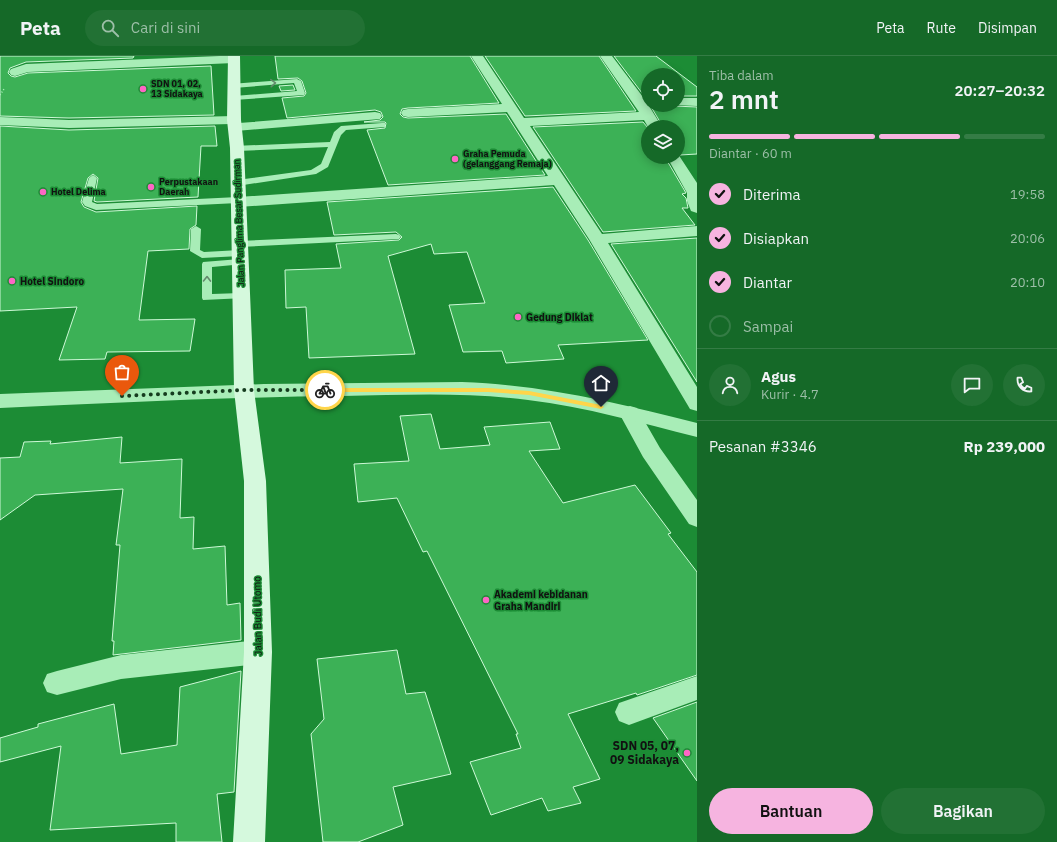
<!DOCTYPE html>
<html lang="id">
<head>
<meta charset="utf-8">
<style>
  :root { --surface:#156928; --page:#227134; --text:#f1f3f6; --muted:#9dbfa8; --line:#347c45; --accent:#f6b4e0 }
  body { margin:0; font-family:"IBM Plex Sans",sans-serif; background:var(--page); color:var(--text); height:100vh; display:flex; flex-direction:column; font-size:15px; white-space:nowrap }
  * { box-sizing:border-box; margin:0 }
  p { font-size:13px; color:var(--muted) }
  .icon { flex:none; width:22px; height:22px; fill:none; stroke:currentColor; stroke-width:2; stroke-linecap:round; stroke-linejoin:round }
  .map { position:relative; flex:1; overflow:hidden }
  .details { display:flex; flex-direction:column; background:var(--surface); width:360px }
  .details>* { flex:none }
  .controls { position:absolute; left:641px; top:12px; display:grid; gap:8px }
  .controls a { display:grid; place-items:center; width:44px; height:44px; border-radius:50%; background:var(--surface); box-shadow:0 2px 10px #0003; font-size:20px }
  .pin { position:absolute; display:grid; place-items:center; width:34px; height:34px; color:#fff; margin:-41px -17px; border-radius:50% 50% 50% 0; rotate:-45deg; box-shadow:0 0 4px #0007 }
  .pin .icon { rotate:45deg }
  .courier { position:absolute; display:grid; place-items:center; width:40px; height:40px; margin:-20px; border:3px solid #ffd54a; border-radius:50%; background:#fff; color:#222; box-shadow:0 1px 5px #0007 }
  .summary em { font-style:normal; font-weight:600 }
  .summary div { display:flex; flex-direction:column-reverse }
  .summary { display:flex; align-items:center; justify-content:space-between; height:68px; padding:0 12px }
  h1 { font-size:26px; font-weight:600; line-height:30px }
  .bar { display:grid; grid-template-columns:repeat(4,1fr); gap:6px 4px; align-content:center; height:48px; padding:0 12px }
  .bar i { height:5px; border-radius:3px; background:var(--line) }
  .bar .active { background:var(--accent) }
  .bar p { grid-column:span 4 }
  .line { display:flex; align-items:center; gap:10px; padding:0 12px; border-top:1px solid var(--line) }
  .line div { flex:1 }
  .round { display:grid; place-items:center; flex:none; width:42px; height:42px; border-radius:21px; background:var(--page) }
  ol { padding:0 12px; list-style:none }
  li { display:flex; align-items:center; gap:12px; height:44px }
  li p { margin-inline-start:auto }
  li .icon { padding:4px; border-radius:50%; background:var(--accent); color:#111; stroke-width:4 }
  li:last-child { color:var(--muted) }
  li i { width:22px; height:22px; border:2px solid var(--line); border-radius:50% }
  .primary-button { display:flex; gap:8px; margin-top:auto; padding:8px 12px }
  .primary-button a { flex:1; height:46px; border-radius:24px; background:var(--accent); color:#111; font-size:16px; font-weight:600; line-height:46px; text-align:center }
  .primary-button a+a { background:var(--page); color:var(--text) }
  header { display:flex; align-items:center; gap:24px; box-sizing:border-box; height:56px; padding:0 20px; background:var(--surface); border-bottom:1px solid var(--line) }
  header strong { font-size:19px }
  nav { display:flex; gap:22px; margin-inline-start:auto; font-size:14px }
  .search { width:280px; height:36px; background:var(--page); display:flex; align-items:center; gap:10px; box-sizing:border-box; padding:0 14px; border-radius:22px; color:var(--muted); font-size:15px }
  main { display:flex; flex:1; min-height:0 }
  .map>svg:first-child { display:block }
  .building { fill:#3cb156; stroke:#cef9d7 }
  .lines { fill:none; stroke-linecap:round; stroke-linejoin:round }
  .path { stroke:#a8edb7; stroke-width:1.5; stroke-dasharray:1 2; stroke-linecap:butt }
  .service { fill:#a8edb7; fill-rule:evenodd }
  .minor { fill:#a8edb7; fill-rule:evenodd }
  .tertiary { fill:#a8edb7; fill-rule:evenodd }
  .secondary { fill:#d5f9dd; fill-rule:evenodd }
  .oneway { stroke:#648a6c }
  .route { fill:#ffd54a }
  .done { stroke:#153c1e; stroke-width:4; stroke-dasharray:0 7.2 }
  .poi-dot { fill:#fd66c5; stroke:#1c8c35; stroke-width:1.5 }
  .labels { text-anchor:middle; stroke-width:3; stroke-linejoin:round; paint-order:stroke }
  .far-poi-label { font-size:9px; font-weight:bold; fill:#111; stroke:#1c8c35; text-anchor:start }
  .far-street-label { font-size:9px; fill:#111; stroke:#1c8c35 }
  .poi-label { font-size:10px; font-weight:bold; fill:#111; stroke:#1c8c35; text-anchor:start }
  .street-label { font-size:10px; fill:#111; stroke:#1c8c35 }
  .near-poi-label { font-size:12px; font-weight:bold; fill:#111; stroke:#1c8c35; text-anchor:end }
</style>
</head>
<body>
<header>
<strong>Peta</strong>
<div class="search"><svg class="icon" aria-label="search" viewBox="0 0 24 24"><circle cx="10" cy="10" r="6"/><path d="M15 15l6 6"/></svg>Cari di sini</div>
<nav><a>Peta</a><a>Rute</a><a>Disimpan</a></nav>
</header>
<main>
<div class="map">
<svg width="697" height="786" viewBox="0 0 697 786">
  <rect width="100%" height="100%" fill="#1c8c35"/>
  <!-- building -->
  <g class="building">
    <polygon points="0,0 134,0 133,2 26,6 10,12 8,17 11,20 15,21 28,17 211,10 214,59 69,62 0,60"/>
    <polygon points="275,0 470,0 499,47 408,52 402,53 400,58 403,61 408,62 506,58 545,119 388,129 367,74 385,72 386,67 385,66 364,66 380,64 383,61 381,56 375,54 287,62 282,42 304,40 306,37 302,25 298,22 278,23"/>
    <polygon points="485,0 599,0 636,55 525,60"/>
    <polygon points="614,0 656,0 697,31 697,40 678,40 678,19 648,19 648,45"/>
    <polygon points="293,29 295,34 281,35 279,30"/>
    <polygon points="650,49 697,51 697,98 680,99 678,97 678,71 663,71"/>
    <polygon points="643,66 648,72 648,101 663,101 669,108 686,137 682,138 686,142 688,152 682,152 695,169 603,176 533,71"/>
    <polygon points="0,70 69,74 215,70 217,90 201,90 198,141 97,146 94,145 98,122 93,118 88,122 81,146 84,151 96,156 197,150 196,169 190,173 189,193 148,195 139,264 195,263 190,295 107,296 105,303 59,304 77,251 0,255"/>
    <polygon points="553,131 588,184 648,284 558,289 564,303 506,307 502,295 463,296 449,249 485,247 467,196 434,198 431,188 388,200 415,298 309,302 306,251 286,252 285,214 341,212 336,188 399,184 402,181 396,176 334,179 327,146"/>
    <polygon points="697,182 697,326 611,188"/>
    <polygon points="431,358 440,393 490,389 484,371 550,366 560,393 529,395 563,447 635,429 671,477 668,478 697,516 697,619 637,639 636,637 568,658 600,723 573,731 581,747 548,755 542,742 491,759 470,706 521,692 516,678 518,678 427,495 423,496 397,442 358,446 354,408 409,405 400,360"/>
    <polygon points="122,381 120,407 182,403 180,462 194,461 193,493 225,490 227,549 240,547 241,584 113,599 114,585 112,585 120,489 116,489 123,433 35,439 0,464 0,402 20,401 24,386 51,385 50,388"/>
    <polygon points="397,594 406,638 425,636 451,718 393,731 403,769 358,786 323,786 311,678 324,663 317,603"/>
    <polygon points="241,615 234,736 217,738 222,786 176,786 176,767 50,774 61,690 0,706 0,682 38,671 38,668 114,648 121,698 177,689 180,631"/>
    <polygon points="697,646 697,725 653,662"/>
  </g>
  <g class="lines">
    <!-- path -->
    <polyline class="path" points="0,39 4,33"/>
    <!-- service -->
    <g class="service">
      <polygon points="297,23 301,25 305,37 304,39 234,44 230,42 234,40 297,35 294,27 234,32 231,32 231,28"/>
      <polygon points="382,67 385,67 385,71 346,74 341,79 328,111 316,118 237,130 233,127 237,124 311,114 321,108 328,91 237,95 233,92 234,90 330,86 334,76 341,70"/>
      <polygon points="93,119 97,122 92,146 97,148 238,141 243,144 238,147 96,154 85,150 82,146 89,122"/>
      <polygon points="196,170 201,173 200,194 204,196 240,194 245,197 240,200 202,202 190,195 191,173"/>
      <polygon points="396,178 399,179 401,181 399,183 239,191 234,188 239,185"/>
      <polygon points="240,203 244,204 245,206 244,208 212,211 212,238 241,237 246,240 245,242 203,244 202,242 202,208 203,206"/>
    </g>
    <!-- minor -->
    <g class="minor">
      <polygon points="220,0 236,0 240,3 238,6 234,7 28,16 15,20 11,19 9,16 11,13 26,8"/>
      <polygon points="471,0 483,0 524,62 639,56 600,0 612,0 646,45 662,71 648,71 644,64 530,70 602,178 697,170 697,180 608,187 697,331 697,355 690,353 589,183 554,129 238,151 232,149 230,146 232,143 238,141 548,120 507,56 408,61 403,60 401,57 403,54 408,53 502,48"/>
      <polygon points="678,42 697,42 697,50 674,49 678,49"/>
      <polygon points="375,56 380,57 382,60 380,63 236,75 231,74 229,71 231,68 69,72 0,69 0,61 69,64 234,60 239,61 241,64 239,67"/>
      <polygon points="678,98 697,127 697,157 691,155 687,145 687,137 667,101 678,101"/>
      <polygon points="630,350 637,352 660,392 697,444 697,471 689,468 643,401 619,357 623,352"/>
      <polygon points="258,584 268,588 272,596 268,604 258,608 121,623 57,639 47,636 43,627 47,618 57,615 121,599"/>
      <polygon points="697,620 697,644 629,669 619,665 615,656 619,647"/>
    </g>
    <!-- tertiary -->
    <path class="tertiary" d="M462,326C545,329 618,347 697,367V381C641,367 586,351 528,344C467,336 404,339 342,340C228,341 114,347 0,352V338L264,328Z"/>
    <!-- secondary -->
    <polygon class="secondary" points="228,0 240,0 241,64 244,92 254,334 266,425 272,596 265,786 233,786 244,596 244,425 234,334 230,92 227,64"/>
  </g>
  <!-- one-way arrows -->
  <defs><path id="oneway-chevron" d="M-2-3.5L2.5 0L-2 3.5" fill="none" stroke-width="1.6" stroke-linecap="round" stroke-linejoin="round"/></defs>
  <g class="oneway">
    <use href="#oneway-chevron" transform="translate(273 27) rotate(-4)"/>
    <use href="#oneway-chevron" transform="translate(207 223) rotate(-89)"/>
  </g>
  <!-- route -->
  <polygon class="route" points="323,332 488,332 529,335 601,349 604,351 601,353 529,339 488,336 325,336 322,334"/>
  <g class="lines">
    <!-- done -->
    <polyline class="done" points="122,340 244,334 325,334"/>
  </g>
  <!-- markers -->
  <g class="poi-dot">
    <circle cx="143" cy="33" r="4"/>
    <circle cx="455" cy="103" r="4"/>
    <circle cx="151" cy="131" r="4"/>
    <circle cx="43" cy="136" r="4"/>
    <circle cx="12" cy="225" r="4"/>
    <circle cx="518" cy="261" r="4"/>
    <circle cx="486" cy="544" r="4"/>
    <circle cx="687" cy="697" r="4"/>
  </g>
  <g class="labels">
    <!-- far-poi labels -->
    <g class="far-poi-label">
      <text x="151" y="31">SDN 01, 02,<tspan x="151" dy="10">13 Sidakaya</tspan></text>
      <text x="463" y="101">Graha Pemuda<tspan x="463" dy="10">(gelanggang Remaja)</tspan></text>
      <text x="159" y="129">Perpustakaan<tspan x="159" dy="10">Daerah</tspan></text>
      <text x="51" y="139">Hotel Delima</text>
    </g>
    <!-- far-street labels -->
    <g class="far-street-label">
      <text transform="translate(239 167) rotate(-92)" y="3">Jalan Panglima Besar Sudirman</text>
    </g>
    <!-- poi labels -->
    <g class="poi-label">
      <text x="20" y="229">Hotel Sindoro</text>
      <text x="526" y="265">Gedung Diklat</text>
      <text x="494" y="542">Akademi kebidanan<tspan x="494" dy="12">Graha Mandiri</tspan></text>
    </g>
    <!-- street labels -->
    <g class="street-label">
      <text transform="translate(257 560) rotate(-91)" y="4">Jalan Budi Utomo</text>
    </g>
    <!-- near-poi labels -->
    <g class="near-poi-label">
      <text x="679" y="694">SDN 05, 07,<tspan x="679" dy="14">09 Sidakaya</tspan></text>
    </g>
  </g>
</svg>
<div class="controls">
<a><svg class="icon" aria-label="locate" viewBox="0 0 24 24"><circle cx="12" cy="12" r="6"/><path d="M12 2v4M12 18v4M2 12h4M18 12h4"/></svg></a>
<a><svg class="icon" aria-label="layers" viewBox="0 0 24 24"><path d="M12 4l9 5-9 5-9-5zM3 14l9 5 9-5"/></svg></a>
</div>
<div class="pin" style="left:122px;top:340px;background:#ea580c"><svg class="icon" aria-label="bag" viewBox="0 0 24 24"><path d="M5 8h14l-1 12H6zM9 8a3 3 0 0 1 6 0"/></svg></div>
<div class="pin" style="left:601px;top:351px;background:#1f2937"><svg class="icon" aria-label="home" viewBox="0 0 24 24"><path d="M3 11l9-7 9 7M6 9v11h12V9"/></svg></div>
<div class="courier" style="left:325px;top:334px"><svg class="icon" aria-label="bike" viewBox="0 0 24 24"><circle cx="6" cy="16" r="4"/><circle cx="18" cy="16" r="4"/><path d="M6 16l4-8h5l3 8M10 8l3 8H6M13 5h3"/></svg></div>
</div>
<section class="details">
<div class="summary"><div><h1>2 mnt</h1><p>Tiba dalam</p></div><em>20:27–20:32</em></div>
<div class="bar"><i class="active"></i><i class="active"></i><i class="active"></i><i></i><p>Diantar · 60 m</p></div>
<ol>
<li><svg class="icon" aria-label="check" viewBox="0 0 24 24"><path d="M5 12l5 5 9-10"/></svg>Diterima<p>19:58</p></li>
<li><svg class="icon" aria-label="check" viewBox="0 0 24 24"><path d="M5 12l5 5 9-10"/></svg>Disiapkan<p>20:06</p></li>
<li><svg class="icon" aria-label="check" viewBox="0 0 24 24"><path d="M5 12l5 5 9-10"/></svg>Diantar<p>20:10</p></li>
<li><i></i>Sampai</li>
</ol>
<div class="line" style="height:72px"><a class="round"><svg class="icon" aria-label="person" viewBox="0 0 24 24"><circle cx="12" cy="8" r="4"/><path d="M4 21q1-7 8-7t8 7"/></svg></a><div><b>Agus</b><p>Kurir · 4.7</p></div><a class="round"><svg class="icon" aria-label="chat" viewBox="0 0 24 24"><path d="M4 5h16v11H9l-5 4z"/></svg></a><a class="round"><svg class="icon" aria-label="phone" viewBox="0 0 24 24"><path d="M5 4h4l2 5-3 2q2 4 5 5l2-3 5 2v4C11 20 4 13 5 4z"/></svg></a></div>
<div class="line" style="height:52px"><div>Pesanan #3346</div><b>Rp 239,000</b></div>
<div class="primary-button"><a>Bantuan</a><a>Bagikan</a></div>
</section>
</main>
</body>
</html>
